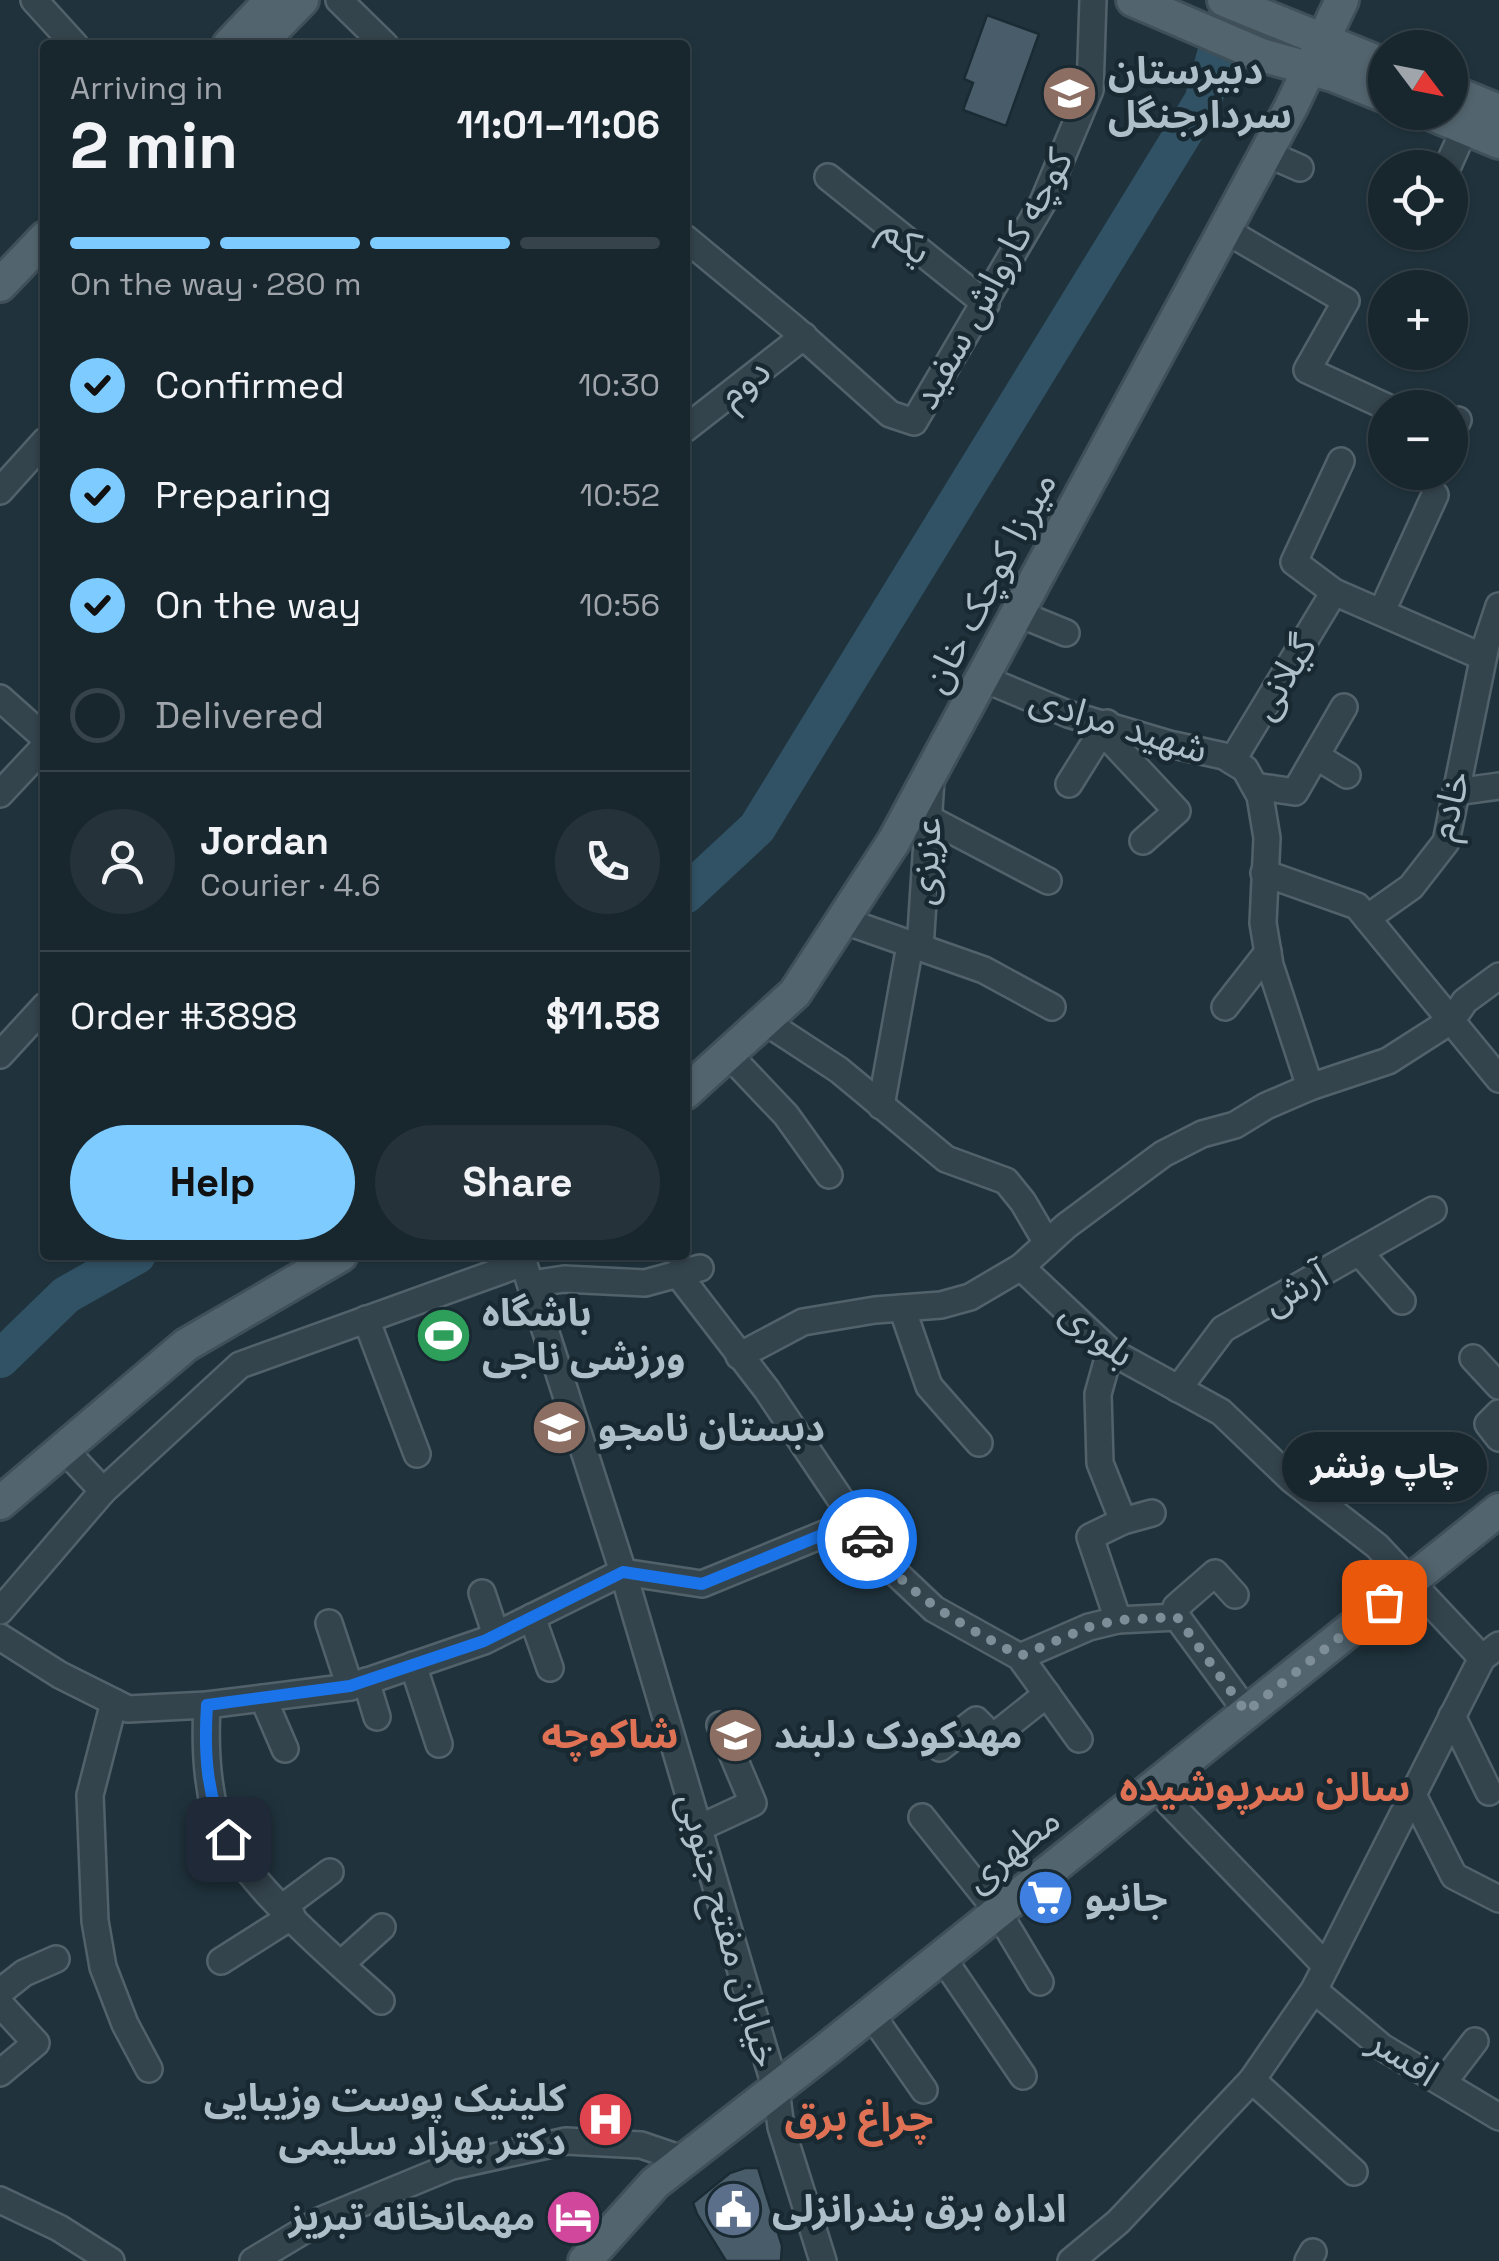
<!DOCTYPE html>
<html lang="en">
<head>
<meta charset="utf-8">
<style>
  :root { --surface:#18262e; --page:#25323a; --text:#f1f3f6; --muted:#9fa5aa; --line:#36434a; --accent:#7eccff }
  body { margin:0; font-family:"Space Grotesk","Noto Sans Arabic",sans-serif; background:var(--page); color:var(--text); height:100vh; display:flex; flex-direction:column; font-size:38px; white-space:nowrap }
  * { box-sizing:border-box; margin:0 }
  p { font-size:32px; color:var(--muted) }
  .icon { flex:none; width:55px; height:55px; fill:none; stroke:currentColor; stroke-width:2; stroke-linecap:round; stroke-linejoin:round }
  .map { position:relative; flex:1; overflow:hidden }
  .panel { position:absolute; left:40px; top:40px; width:650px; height:1220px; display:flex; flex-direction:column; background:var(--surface); border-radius:10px; box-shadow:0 2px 8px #0004,0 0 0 2px var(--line) }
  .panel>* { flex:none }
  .needle { width:65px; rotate:122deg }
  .buttons { position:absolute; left:1368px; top:30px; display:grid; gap:20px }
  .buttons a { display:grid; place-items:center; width:100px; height:100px; border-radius:50%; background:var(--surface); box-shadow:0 2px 8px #0004,0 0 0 2px var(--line); font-size:50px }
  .pin { position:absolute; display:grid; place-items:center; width:85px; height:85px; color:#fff; margin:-42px; border-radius:20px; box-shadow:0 5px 15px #0006 }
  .courier { position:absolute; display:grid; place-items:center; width:100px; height:100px; margin:-50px; border:8px solid #1a73e8; border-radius:50%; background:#fff; color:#222; box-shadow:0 2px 12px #0007 }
  .bubble { position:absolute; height:70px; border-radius:35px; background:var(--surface); box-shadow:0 2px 8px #0004,0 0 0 2px var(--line); font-size:32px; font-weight:800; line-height:70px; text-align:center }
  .head em { font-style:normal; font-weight:800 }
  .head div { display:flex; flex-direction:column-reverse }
  .head { display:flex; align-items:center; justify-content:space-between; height:170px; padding:0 30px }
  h1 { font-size:65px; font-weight:800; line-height:75px }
  .bar { display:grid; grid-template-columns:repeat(4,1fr); gap:15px 10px; align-content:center; height:120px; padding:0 30px }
  .bar i { height:12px; border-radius:8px; background:var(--line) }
  .bar .current { background:var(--accent) }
  .bar p { grid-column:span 4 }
  .line { display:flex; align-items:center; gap:25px; padding:0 30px; border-top:2px solid var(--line) }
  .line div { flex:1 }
  .round { display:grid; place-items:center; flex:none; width:105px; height:105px; border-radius:52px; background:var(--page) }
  ol { padding:0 30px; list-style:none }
  li { display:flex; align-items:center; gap:30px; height:110px }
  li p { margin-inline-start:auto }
  li .icon { padding:10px; border-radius:50%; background:var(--accent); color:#111; stroke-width:4 }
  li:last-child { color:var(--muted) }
  li i { width:55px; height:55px; border:5px solid var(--line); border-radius:50% }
  .button { display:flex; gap:20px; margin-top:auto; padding:20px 30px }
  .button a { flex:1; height:115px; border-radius:60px; background:var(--accent); color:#111; font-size:40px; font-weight:800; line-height:115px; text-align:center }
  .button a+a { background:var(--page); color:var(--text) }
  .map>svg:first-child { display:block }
  .water { fill:#305264 }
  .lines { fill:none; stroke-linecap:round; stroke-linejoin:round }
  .river { stroke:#305264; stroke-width:38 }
  .building { fill:#485d69; stroke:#1b2b34; stroke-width:2.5 }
  .minor-casing { stroke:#52626b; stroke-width:30 }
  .major-casing { stroke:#405059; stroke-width:38 }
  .minor { stroke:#34444d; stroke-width:25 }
  .major { stroke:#52646e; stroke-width:32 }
  .done { stroke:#7d8e98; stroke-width:10; stroke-dasharray:0 18 }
  .route { stroke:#1a73e8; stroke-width:12 }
  .labels { text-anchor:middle; stroke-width:9; stroke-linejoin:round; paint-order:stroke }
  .poi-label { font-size:38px; font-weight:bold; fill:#afbfc9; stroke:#192932; text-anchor:start }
  .street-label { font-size:38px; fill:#afbfc9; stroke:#192932 }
  .neighbourhood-label { font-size:40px; font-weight:bold; fill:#df7255; stroke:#192932 }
</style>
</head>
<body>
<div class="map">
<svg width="1499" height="2261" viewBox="0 0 1499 2261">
  <rect width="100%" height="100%" fill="#20333d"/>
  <!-- water -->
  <polygon class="water" points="66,1295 0,1374 0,1341"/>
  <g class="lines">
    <!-- river -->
    <g class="river">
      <polyline points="685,895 757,828 1203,101 1231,0"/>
      <polyline points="0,1359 66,1295 137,1255"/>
    </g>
  </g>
  <!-- building -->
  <g class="building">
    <polygon points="987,15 1039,34 1006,126 963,110 973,83 964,79"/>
    <polygon points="745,2168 758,2168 782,2246 781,2261 726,2261 697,2214 693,2203 730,2173"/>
  </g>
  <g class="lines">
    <defs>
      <g id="minor">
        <polyline points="34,0 75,45"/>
        <polyline points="339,0 385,45"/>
        <polyline points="1266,153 1300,168"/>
        <polyline points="1447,168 1465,128"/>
        <polyline points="828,177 986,304"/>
        <polyline points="1225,230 1346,301 1307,370 1389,408"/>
        <polyline points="1418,233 1419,232"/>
        <polyline points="685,238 795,329 890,414 914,422 1043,202 1090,90 1093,0"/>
        <polyline points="685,429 804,336"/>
        <polyline points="1450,435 1458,420"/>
        <polyline points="1341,461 1294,562 1334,592 1483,657"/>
        <polyline points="0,491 45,441"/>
        <polyline points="1382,611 1435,495"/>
        <polyline points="1017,613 1066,633"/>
        <polyline points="982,678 1068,714 1169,744 1224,756 1245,769 1260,796 1267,838 1263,923 1270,965 1310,1087 1388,1061 1452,1020 1465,1001 1499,976"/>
        <polyline points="0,698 45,738"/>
        <polyline points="1102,731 1177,811 1143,841"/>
        <polyline points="1316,756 1347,775"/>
        <polyline points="1232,761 1334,592"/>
        <polyline points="1069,784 1107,723"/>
        <polyline points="1255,786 1295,792 1344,707"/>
        <polyline points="1456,792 1499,786"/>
        <polyline points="0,794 45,746"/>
        <polyline points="928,818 1048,881"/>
        <polyline points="1264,873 1357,906 1499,1079"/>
        <polyline points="1367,918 1411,887 1446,842 1486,645 1499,606"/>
        <polyline points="842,920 984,970 1052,1007"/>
        <polyline points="920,948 931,779"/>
        <polyline points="1225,1007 1268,952"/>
        <polyline points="764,1021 839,1070 946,1159 1006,1181 1023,1202 1047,1243"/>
        <polyline points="728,1054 786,1115 829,1175"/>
        <polyline points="0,1055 45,1006"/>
        <polyline points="881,1106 910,945"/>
        <polyline points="1359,1252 1402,1301"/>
        <polyline points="521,1255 623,1572 776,2090 781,2127 823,2261"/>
        <polyline points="1021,1267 1110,1351 1221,1412 1292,1480 1377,1546 1482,1658"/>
        <polyline points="677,1273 767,1390 880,1558 934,1609 1020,1657 1079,1739"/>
        <polyline points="531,1284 564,1279 645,1283 700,1268"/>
        <polyline points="902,1308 929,1386 979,1443"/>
        <polyline points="366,1319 417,1454"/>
        <polyline points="1110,1351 1098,1394 1100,1463 1123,1521"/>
        <polyline points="739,1356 803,1322 875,1310 941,1305 970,1297 1021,1267 1066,1226 1163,1154 1202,1134 1235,1125 1266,1106 1310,1087"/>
        <polyline points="1473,1358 1499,1386"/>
        <polyline points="1178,1389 1223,1329 1433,1210"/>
        <polyline points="1499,1413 1488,1424 1499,1438"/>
        <polyline points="64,1449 103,1491"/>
        <polyline points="482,1593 496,1635"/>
        <polyline points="0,1611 103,1491 240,1365 523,1263"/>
        <polyline points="532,1617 550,1668"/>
        <polyline points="1177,1617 1247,1712"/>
        <polyline points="1177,1617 1176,1607 1215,1573 1235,1595"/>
        <polyline points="1118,1620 1090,1537 1123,1521 1152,1513"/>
        <polyline points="329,1623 350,1687"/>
        <polyline points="0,1637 60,1675 128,1709 207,1705 350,1687 484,1641 623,1572 702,1584 856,1521"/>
        <polyline points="1020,1657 1089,1627 1118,1620 1177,1617"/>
        <polyline points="413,1665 439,1744"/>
        <polyline points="366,1681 377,1717"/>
        <polyline points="263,1698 285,1749"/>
        <polyline points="114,1702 90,1795 95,1921 103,1967 125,2024 149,2069"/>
        <path d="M207,1705C205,1741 206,1777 215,1812C231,1873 334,1958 381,2001"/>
        <polyline points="1452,1716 1489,1792"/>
        <polyline points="940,1748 976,1720 993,1737 1047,1694"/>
        <polyline points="1154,1787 1326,1966"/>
        <polyline points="1412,1793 1454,1876 1499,1899"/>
        <polyline points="922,1817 998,1912 1040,1982"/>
        <polyline points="699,1828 753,1803 720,1725"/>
        <polyline points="283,1907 330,1872"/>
        <polyline points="942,1957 1023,2076"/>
        <polyline points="221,1961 292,1916"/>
        <polyline points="341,1964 382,1927"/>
        <polyline points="1314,1990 1382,2047 1499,2117"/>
        <polyline points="0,1992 24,1973 56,1959"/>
        <polyline points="0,2004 36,2043 0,2073"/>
        <polyline points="871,2014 924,2090"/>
        <polyline points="1252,2080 1354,2172"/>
        <polyline points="1443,2083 1475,2041"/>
        <polyline points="0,2200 59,2228 111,2261"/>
        <polyline points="253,2261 321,2220 452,2166 566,2141 641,2145 685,2160"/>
        <polyline points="1071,2261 1118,2222 1252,2080 1314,1990 1482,1658 1499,1645"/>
        <polyline points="1308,2261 1313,2252"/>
      </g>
      <g id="major">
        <polyline points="1133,0 1261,55 1333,75 1385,96"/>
        <polyline points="1224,0 1385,65"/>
        <polyline points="229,45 265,7"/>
        <polyline points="258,45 302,0"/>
        <polyline points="1450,91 1499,111"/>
        <polyline points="1427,112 1499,142"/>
        <polyline points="0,285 45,238"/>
        <polyline points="685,1093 795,993 894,841 1291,107 1342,0"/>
        <polyline points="0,1503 186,1345 341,1255"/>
        <polyline points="585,2261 655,2183 827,2049 1499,1510"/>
      </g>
    </defs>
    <!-- minor casing -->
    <use href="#minor" class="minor-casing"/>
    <!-- major casing -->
    <use href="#major" class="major-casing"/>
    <!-- minor -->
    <use href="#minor" class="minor"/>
    <!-- major -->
    <use href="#major" class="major"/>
  </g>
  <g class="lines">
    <!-- done -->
    <path class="done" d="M867,1539C907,1597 961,1624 1020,1656L1089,1627L1118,1620L1177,1617L1246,1712L1384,1602"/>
    <!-- route -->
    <path class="route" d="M228,1839C206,1798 204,1751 207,1705L350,1686L484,1641L623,1572L702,1584L856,1521L867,1539"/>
  </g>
  <!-- icons -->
  <defs>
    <symbol id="school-disc" viewBox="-11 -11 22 22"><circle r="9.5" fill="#8d6e63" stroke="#192932"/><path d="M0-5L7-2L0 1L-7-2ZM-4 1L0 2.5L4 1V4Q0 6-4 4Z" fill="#fff"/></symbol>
    <symbol id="stadium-disc" viewBox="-11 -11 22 22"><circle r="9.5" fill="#2e9e5b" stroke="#192932"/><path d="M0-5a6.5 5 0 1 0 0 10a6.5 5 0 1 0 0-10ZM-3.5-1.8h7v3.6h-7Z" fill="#fff"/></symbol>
    <symbol id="supermarket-disc" viewBox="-11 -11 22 22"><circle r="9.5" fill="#3f7fe0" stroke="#192932"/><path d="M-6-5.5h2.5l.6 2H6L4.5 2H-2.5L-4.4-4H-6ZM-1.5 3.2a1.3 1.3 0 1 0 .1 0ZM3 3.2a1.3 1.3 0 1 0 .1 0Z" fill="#fff"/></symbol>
    <symbol id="hospital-disc" viewBox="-11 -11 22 22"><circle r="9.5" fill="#e0444e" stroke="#192932"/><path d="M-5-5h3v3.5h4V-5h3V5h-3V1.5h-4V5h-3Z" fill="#fff"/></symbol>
    <symbol id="civic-disc" viewBox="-11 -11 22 22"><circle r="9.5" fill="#5c6f8a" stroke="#192932"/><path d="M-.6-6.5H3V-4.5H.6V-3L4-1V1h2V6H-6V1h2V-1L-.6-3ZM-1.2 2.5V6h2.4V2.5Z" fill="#fff"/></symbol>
    <symbol id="hotel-disc" viewBox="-11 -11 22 22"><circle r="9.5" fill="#d1479c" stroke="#192932"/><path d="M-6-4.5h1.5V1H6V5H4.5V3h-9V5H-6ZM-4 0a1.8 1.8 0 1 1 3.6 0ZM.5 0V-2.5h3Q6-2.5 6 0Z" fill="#fff"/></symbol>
  </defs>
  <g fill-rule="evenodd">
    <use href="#school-disc" x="1038" y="62" width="63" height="63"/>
    <use href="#stadium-disc" x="412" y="1304" width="63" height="63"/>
    <use href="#school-disc" x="528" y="1396" width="63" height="63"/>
    <use href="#school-disc" x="704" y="1704" width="63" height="63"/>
    <use href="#supermarket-disc" x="1014" y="1866" width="63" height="63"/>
    <use href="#hospital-disc" x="574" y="2088" width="63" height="63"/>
    <use href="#civic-disc" x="702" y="2178" width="63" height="63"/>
    <use href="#hotel-disc" x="542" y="2186" width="63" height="63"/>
  </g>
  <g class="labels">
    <!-- poi labels -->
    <g class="poi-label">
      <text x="1108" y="84">دبیرستان<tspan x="1108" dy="44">سردارجنگل</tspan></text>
      <text x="482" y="1326">باشگاه<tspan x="482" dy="44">ورزشی ناجی</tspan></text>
      <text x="598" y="1441">دبستان نامجو</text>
      <text x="774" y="1748">مهدکودک دلبند</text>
      <text x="1085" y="1911">جانبو</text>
      <text x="566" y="2111" text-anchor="end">کلینیک پوست وزیبایی<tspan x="566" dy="44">دکتر بهزاد سلیمی</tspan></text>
      <text x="772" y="2222">اداره برق بندرانزلی</text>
      <text x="535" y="2230" text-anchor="end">مهمانخانه تبریز</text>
    </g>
    <!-- street labels -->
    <g class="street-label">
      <text transform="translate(907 240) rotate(39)" y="13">یکم</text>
      <text transform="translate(992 279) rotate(-61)" y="13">کوچه کارواش سفید</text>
      <text transform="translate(744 382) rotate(-38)" y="13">دوم</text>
      <text transform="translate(989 582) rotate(-62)" y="13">میرزا کوچک خان</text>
      <text transform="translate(1283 677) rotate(-59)" y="13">گیلانی</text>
      <text transform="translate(1119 724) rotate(17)" y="13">شهید مرادی</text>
      <text transform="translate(1449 805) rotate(-75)" y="13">خادم</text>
      <text transform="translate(925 861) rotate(-86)" y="13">عزیزی</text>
      <text transform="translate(1295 1288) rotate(-29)" y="13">آرش</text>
      <text transform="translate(1098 1333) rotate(39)" y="13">بلوری</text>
      <text transform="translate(1012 1849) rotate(-39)" y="13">مطهری</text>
      <text transform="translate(729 1930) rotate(74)" y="13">خیابان مفتح جنوبی</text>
      <text transform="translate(1404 2057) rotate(33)" y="13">افسر</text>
    </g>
    <!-- neighbourhood labels -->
    <g class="neighbourhood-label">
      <text x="610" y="1748">شاکوچه</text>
      <text x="1265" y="1801">سالن سرپوشیده</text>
      <text x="859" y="2131">چراغ برق</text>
    </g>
  </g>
</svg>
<div class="buttons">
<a><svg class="needle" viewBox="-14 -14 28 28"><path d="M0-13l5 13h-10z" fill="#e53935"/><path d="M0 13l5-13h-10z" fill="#9fa5aa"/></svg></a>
<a><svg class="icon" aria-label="locate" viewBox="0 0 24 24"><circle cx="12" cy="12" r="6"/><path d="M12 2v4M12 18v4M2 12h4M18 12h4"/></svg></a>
<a>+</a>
<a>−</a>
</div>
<div class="pin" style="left:1384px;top:1602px;background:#ea580c"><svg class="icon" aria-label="bag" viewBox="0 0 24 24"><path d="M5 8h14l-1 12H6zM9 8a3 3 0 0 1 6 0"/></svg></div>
<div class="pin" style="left:228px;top:1839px;background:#1f2937"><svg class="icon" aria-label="home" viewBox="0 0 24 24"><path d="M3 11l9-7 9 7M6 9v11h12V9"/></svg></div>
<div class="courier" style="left:867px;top:1539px"><svg class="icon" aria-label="car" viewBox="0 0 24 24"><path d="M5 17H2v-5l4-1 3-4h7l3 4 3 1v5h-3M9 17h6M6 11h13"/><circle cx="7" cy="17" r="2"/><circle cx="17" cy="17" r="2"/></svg></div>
<div class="bubble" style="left:1282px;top:1432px;width:205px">چاپ ونشر</div>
<section class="panel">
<div class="head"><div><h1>2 min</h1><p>Arriving in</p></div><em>11:01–11:06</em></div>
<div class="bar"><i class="current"></i><i class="current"></i><i class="current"></i><i></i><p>On the way · 280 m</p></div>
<ol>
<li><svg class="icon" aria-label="check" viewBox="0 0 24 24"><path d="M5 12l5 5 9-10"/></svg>Confirmed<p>10:30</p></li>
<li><svg class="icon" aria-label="check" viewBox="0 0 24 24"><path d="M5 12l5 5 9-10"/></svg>Preparing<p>10:52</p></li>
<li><svg class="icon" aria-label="check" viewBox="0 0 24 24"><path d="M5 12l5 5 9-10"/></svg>On the way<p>10:56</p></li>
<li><i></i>Delivered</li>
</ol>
<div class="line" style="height:180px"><a class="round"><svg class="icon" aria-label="person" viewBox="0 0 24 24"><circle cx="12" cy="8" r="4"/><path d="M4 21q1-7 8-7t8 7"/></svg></a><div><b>Jordan</b><p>Courier · 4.6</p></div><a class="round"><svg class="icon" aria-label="phone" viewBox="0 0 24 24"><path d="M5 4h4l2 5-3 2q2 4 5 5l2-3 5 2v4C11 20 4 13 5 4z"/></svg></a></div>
<div class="line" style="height:130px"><div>Order #3898</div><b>$11.58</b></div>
<div class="button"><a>Help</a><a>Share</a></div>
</section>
</div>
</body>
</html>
